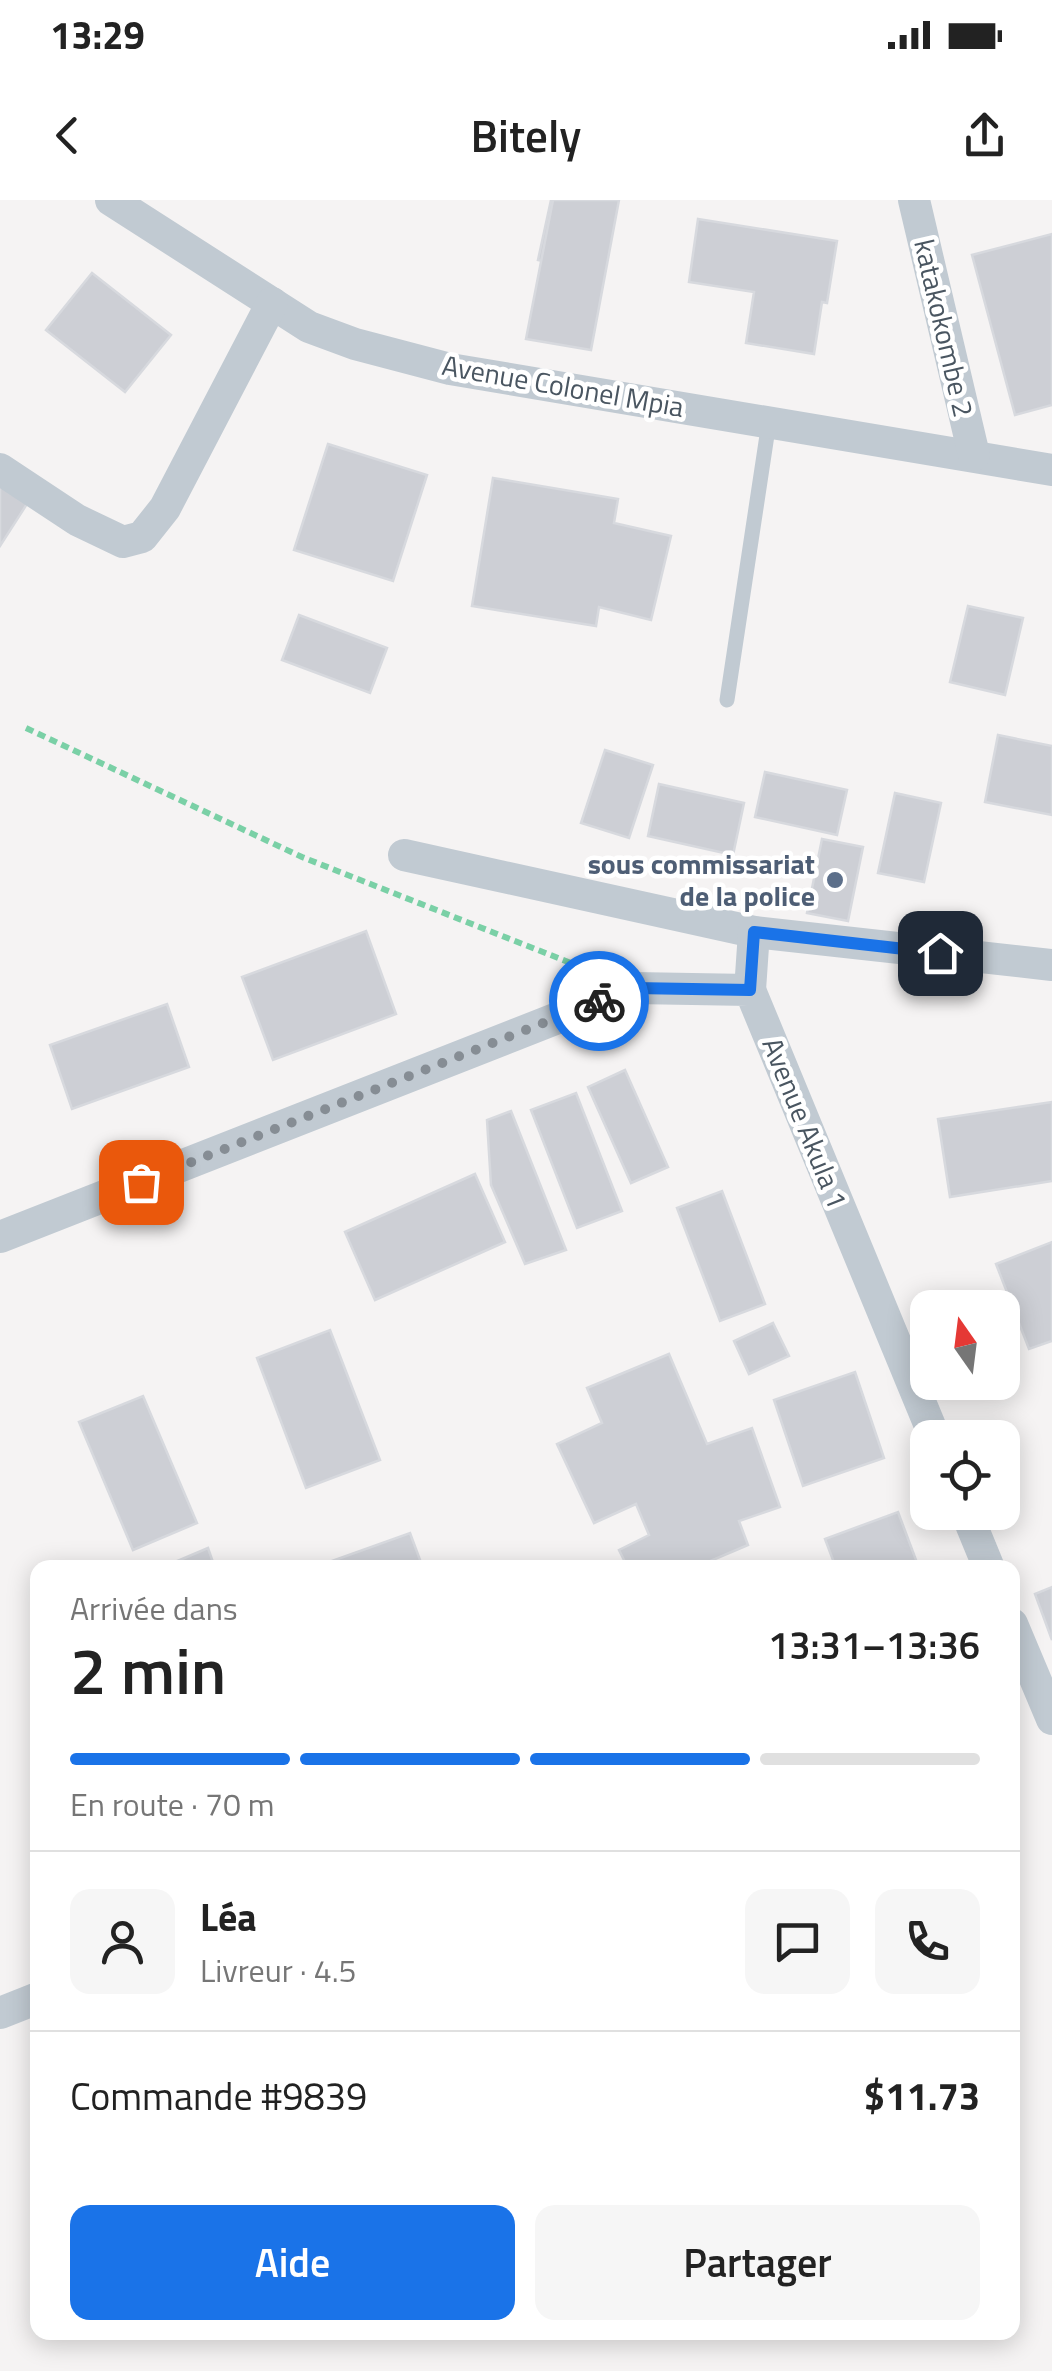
<!DOCTYPE html>
<html lang="fr">
<head>
<meta charset="utf-8">
<style>
  :root { --surface:#fff; --page:#f6f6f6; --text:#222; --muted:#767676; --line:#e0e0e0; --accent:#1a73e8 }
  body { margin:0; font-family:"Titillium Web",sans-serif; background:var(--page); color:var(--text); height:100vh; display:flex; flex-direction:column; font-size:38px; white-space:nowrap }
  * { box-sizing:border-box; margin:0 }
  p { font-size:32px; color:var(--muted) }
  .icon { flex:none; width:55px; height:55px; fill:none; stroke:currentColor; stroke-width:2; stroke-linecap:round; stroke-linejoin:round }
  .map { position:relative; flex:1; overflow:hidden }
  .details { position:absolute; left:30px; top:1360px; width:990px; height:780px; display:flex; flex-direction:column; background:var(--surface); border-radius:20px; box-shadow:0 5px 25px #0003 }
  .details>* { flex:none }
  .needle { width:65px; rotate:346deg }
  .controls { position:absolute; left:910px; top:1090px; display:grid; gap:20px }
  .controls a { display:grid; place-items:center; width:110px; height:110px; border-radius:20px; background:var(--surface); box-shadow:0 5px 25px #0003; font-size:50px }
  .pin { position:absolute; display:grid; place-items:center; width:85px; height:85px; color:#fff; margin:-42px; border-radius:20px; box-shadow:0 5px 15px #0006 }
  .courier { position:absolute; display:grid; place-items:center; width:100px; height:100px; margin:-50px; border:8px solid #1a73e8; border-radius:50%; background:#fff; color:#222; box-shadow:0 2px 12px #0007 }
  .summary em { font-style:normal; font-weight:600 }
  .summary div { display:flex; flex-direction:column-reverse }
  .summary { display:flex; align-items:center; justify-content:space-between; height:170px; padding:0 40px }
  h1 { font-size:65px; font-weight:600; line-height:75px }
  .bar { display:grid; grid-template-columns:repeat(4,1fr); gap:15px 10px; align-content:center; height:120px; padding:0 40px }
  .bar i { height:12px; border-radius:8px; background:var(--line) }
  .bar .selected { background:var(--accent) }
  .bar p { grid-column:span 4 }
  .line { display:flex; align-items:center; gap:25px; padding:0 40px; border-top:2px solid var(--line) }
  .line div { flex:1 }
  .round { display:grid; place-items:center; flex:none; width:105px; height:105px; border-radius:20px; background:var(--page) }
  .action { display:flex; gap:20px; margin-top:auto; padding:20px 40px }
  .action a { flex:1; height:115px; border-radius:20px; background:var(--accent); color:#fff; font-size:40px; font-weight:600; line-height:115px; text-align:center }
  .action a+a { background:var(--page); color:var(--text) }
  .status { display:flex; justify-content:space-between; align-items:center; height:70px; padding:0 50px; background:var(--surface); direction:ltr }
  .status svg { height:28px; fill:currentColor }
  header { display:flex; justify-content:space-between; align-items:center; height:130px; padding:0 40px; background:var(--surface); font-size:45px; font-weight:600 }
  .map>svg:first-child { display:block }
  .building { fill:#cdcfd5; stroke:#d7d9de; stroke-width:2.5 }
  .lines { fill:none; stroke-linecap:round; stroke-linejoin:round }
  .path { stroke:#7ad0a6; stroke-width:6; stroke-dasharray:8 5; stroke-linecap:butt }
  .lane { stroke:#c1cad2; stroke-width:15 }
  .street { stroke:#c1cad2; stroke-width:32 }
  .done { stroke:#868d94; stroke-width:10; stroke-dasharray:0 18 }
  .route { stroke:#1a73e8; stroke-width:12 }
  .service-dot { fill:#5c6f8a; stroke:#fff; stroke-width:4 }
  .labels { text-anchor:middle; stroke-width:9; stroke-linejoin:round; paint-order:stroke }
  .street-label { font-size:28px; fill:#4a5661; stroke:#fff }
  .service-label { font-size:28px; font-weight:bold; fill:#4e5e75; stroke:#fff; text-anchor:end }
</style>
</head>
<body>
<div class="status"><b>13:29</b><svg viewBox="0 0 49 12"><path d="M0 12V9h3v3zM5 12V6h3v6zM10 12V3h3v9zM15 12V0h3v12zM26 1h20v11H26zM47 4h2v5h-2z"/></svg></div>
<header><svg class="icon" aria-label="back" viewBox="0 0 24 24"><path d="M15 5l-7 7 7 7"/></svg>Bitely<svg class="icon" aria-label="share" viewBox="0 0 24 24"><path d="M12 15V3M7 8l5-5 5 5M5 13v7h14v-7"/></svg></header>
<div class="map">
<svg width="1052" height="2171" viewBox="0 0 1052 2171">
  <rect width="100%" height="100%" fill="#f5f3f3"/>
  <!-- building -->
  <g class="building">
    <polygon points="551,0 617,0 598,72 538,60"/>
    <polygon points="553,0 619,0 591,150 526,139"/>
    <polygon points="698,19 837,41 827,103 822,102 814,154 746,143 754,92 689,82"/>
    <polygon points="1052,34 1052,205 1015,215 972,55"/>
    <polygon points="92,73 171,135 125,192 46,130"/>
    <polygon points="328,244 427,275 393,381 294,350"/>
    <polygon points="0,272 34,293 0,346"/>
    <polygon points="493,278 618,299 614,323 671,336 651,420 599,407 596,426 472,406"/>
    <polygon points="968,406 1023,418 1005,495 950,482"/>
    <polygon points="299,415 387,448 370,493 282,460"/>
    <polygon points="998,535 1052,546 1052,615 985,602"/>
    <polygon points="605,550 653,565 629,638 581,623"/>
    <polygon points="765,572 847,590 837,635 755,617"/>
    <polygon points="659,584 744,603 733,655 648,636"/>
    <polygon points="895,593 941,603 924,682 878,673"/>
    <polygon points="822,639 863,647 848,721 807,713"/>
    <polygon points="366,731 396,814 273,860 242,777"/>
    <polygon points="167,804 189,867 72,909 50,845"/>
    <polygon points="625,870 668,967 631,983 588,887"/>
    <polygon points="576,893 622,1011 577,1028 531,910"/>
    <polygon points="1052,902 1052,981 950,997 938,919"/>
    <polygon points="511,911 566,1050 525,1064 491,985 487,920"/>
    <polygon points="475,974 505,1042 375,1100 345,1032"/>
    <polygon points="722,991 765,1104 720,1121 677,1008"/>
    <polygon points="1052,1042 1052,1141 1029,1149 996,1064"/>
    <polygon points="773,1123 789,1156 749,1174 734,1141"/>
    <polygon points="330,1130 380,1260 306,1288 257,1158"/>
    <polygon points="669,1154 707,1244 752,1228 780,1307 739,1321 748,1345 694,1368 628,1368 619,1350 649,1335 636,1304 594,1323 557,1244 602,1223 587,1188"/>
    <polygon points="855,1172 884,1258 803,1286 774,1200"/>
    <polygon points="143,1196 197,1323 133,1350 79,1222"/>
    <polygon points="898,1312 919,1368 836,1368 825,1339"/>
    <polygon points="410,1333 423,1368 323,1368 321,1365"/>
    <polygon points="208,1348 215,1368 161,1368"/>
    <polygon points="1052,1387 1052,1440 1035,1394"/>
  </g>
  <g class="lines">
    <!-- path -->
    <polyline class="path" points="26,528 302,657 586,769"/>
    <!-- lane -->
    <polyline class="lane" points="727,500 769,222"/>
    <!-- street -->
    <g class="street">
      <polyline points="111,0 309,127 355,144 450,169 1052,270"/>
      <polyline points="914,0 974,255"/>
      <polyline points="0,269 77,320 123,342 142,337 165,308 272,103"/>
      <polyline points="404,655 754,732 1052,765"/>
      <polyline points="750,790 754,732"/>
      <polyline points="0,1037 634,788 750,790 935,1238"/>
      <polyline points="966,1312 989,1368"/>
      <polyline points="1012,1424 1052,1519"/>
      <polyline points="0,1813 38,1798"/>
    </g>
  </g>
  <g class="lines">
    <!-- done -->
    <polyline class="done" points="141,982 599,801"/>
    <!-- route -->
    <polyline class="route" points="599,801 634,788 750,790 754,732 940,753"/>
  </g>
  <!-- markers -->
  <circle class="service-dot" cx="835" cy="680" r="10"/>
  <g class="labels">
    <!-- street labels -->
    <g class="street-label">
      <text transform="translate(944 128) rotate(77)" y="10">katakokombe 2</text>
      <text transform="translate(563 186) rotate(10)" y="10">Avenue Colonel Mpia</text>
      <text transform="translate(805 923) rotate(68)" y="10">Avenue Akula 1</text>
    </g>
    <!-- service labels -->
    <g class="service-label">
      <text x="815" y="674">sous commissariat<tspan x="815" dy="32">de la police</tspan></text>
    </g>
  </g>
</svg>
<div class="controls">
<a><svg class="needle" viewBox="-14 -14 28 28"><path d="M0-13l5 13h-10z" fill="#e53935"/><path d="M0 13l5-13h-10z" fill="#767676"/></svg></a>
<a><svg class="icon" aria-label="locate" viewBox="0 0 24 24"><circle cx="12" cy="12" r="6"/><path d="M12 2v4M12 18v4M2 12h4M18 12h4"/></svg></a>
</div>
<div class="pin" style="left:141px;top:982px;background:#ea580c"><svg class="icon" aria-label="bag" viewBox="0 0 24 24"><path d="M5 8h14l-1 12H6zM9 8a3 3 0 0 1 6 0"/></svg></div>
<div class="pin" style="left:940px;top:753px;background:#1f2937"><svg class="icon" aria-label="home" viewBox="0 0 24 24"><path d="M3 11l9-7 9 7M6 9v11h12V9"/></svg></div>
<div class="courier" style="left:599px;top:801px"><svg class="icon" aria-label="bike" viewBox="0 0 24 24"><circle cx="6" cy="16" r="4"/><circle cx="18" cy="16" r="4"/><path d="M6 16l4-8h5l3 8M10 8l3 8H6M13 5h3"/></svg></div>
<section class="details">
<div class="summary"><div><h1>2 min</h1><p>Arrivée dans</p></div><em>13:31–13:36</em></div>
<div class="bar"><i class="selected"></i><i class="selected"></i><i class="selected"></i><i></i><p>En route · 70 m</p></div>
<div class="line" style="height:180px"><a class="round"><svg class="icon" aria-label="person" viewBox="0 0 24 24"><circle cx="12" cy="8" r="4"/><path d="M4 21q1-7 8-7t8 7"/></svg></a><div><b>Léa</b><p>Livreur · 4.5</p></div><a class="round"><svg class="icon" aria-label="chat" viewBox="0 0 24 24"><path d="M4 5h16v11H9l-5 4z"/></svg></a><a class="round"><svg class="icon" aria-label="phone" viewBox="0 0 24 24"><path d="M5 4h4l2 5-3 2q2 4 5 5l2-3 5 2v4C11 20 4 13 5 4z"/></svg></a></div>
<div class="line" style="height:130px"><div>Commande #9839</div><b>$11.73</b></div>
<div class="action"><a>Aide</a><a>Partager</a></div>
</section>
</div>
</body>
</html>
